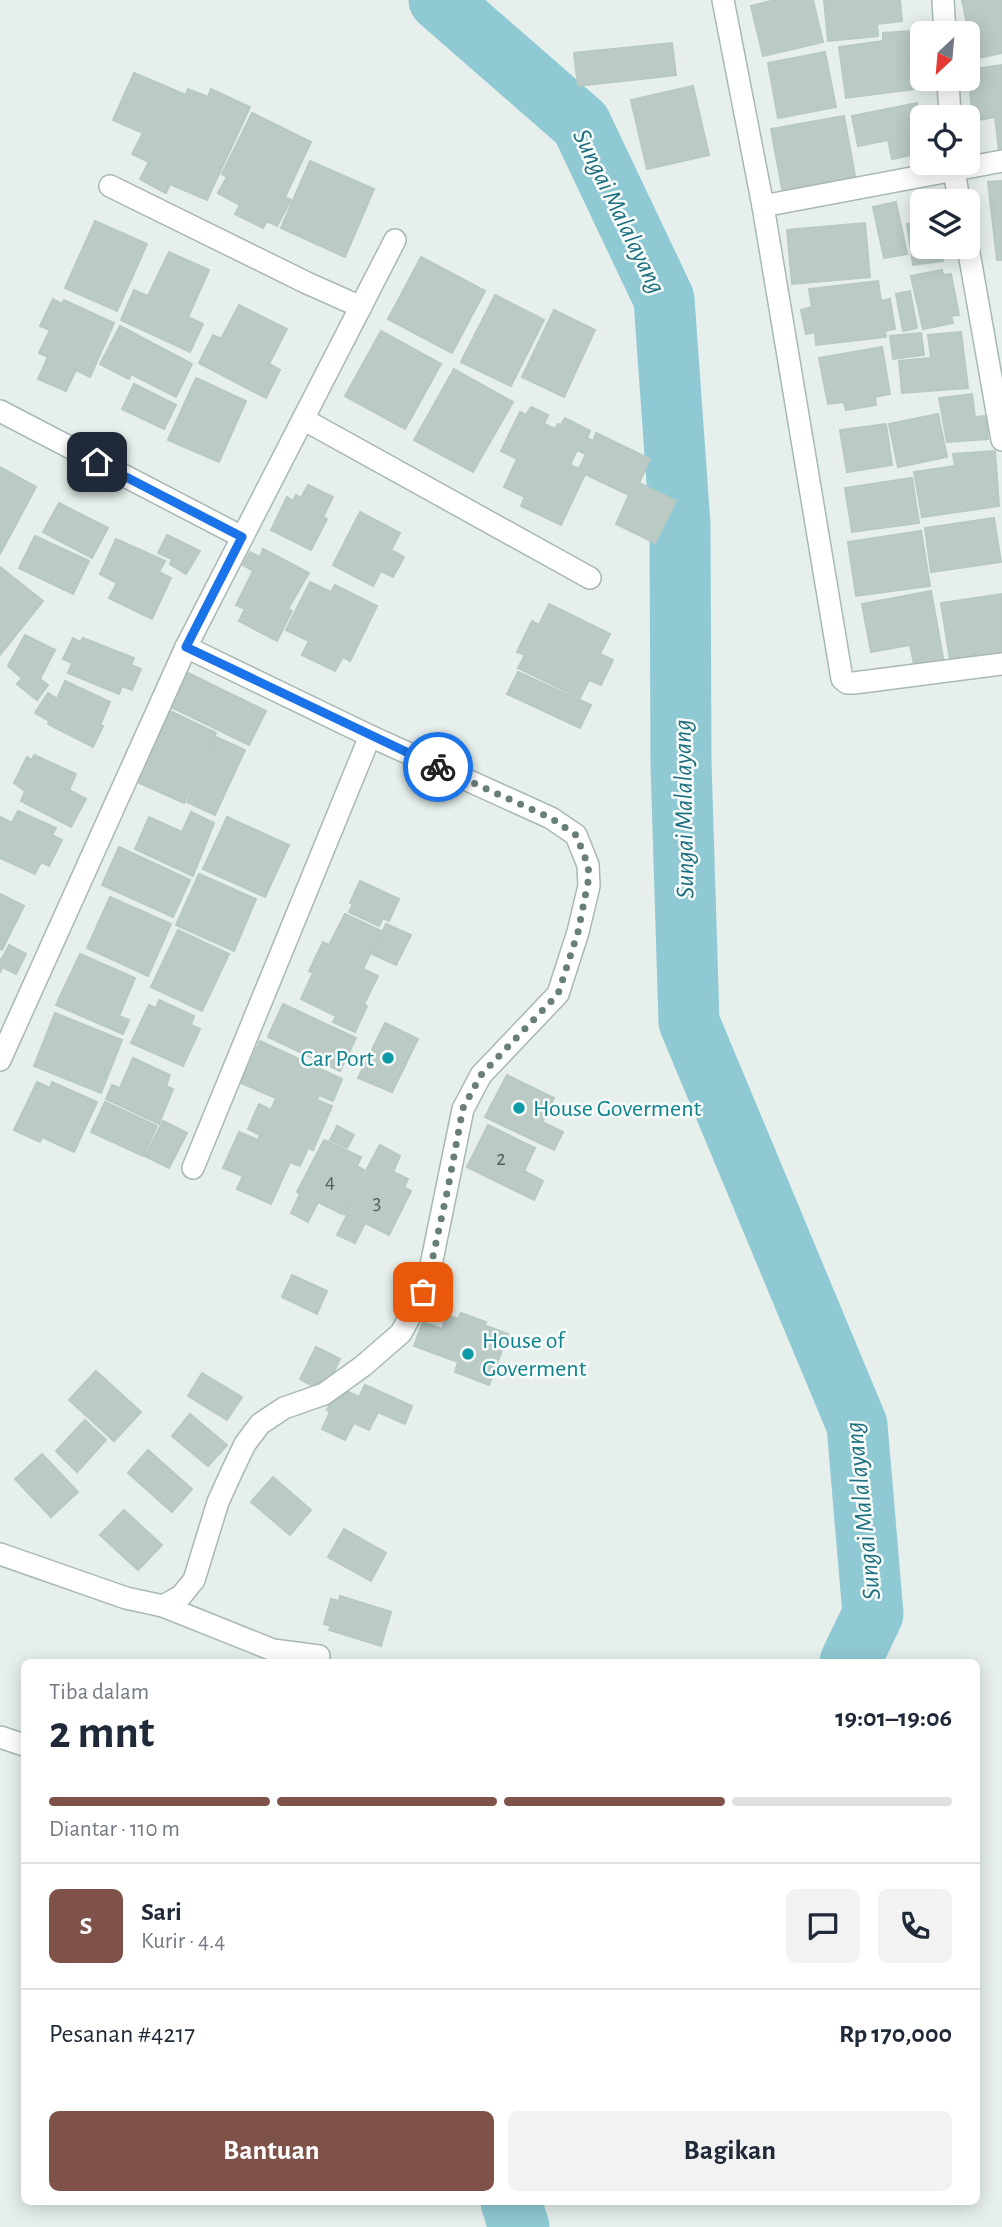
<!DOCTYPE html>
<html lang="id">
<head>
<meta charset="utf-8">
<style>
  :root { --surface:#fff; --page:#f2f2f3; --text:#1f2937; --muted:#747a83; --line:#e0e1e3; --accent:#7f5249 }
  body { margin:0; font-family:"Alegreya Sans",sans-serif; background:var(--page); color:var(--text); height:100vh; display:flex; flex-direction:column; font-size:26px; white-space:nowrap }
  * { box-sizing:border-box; margin:0 }
  p { font-size:23px; color:var(--muted) }
  .icon { flex:none; width:38px; height:38px; fill:none; stroke:currentColor; stroke-width:2; stroke-linecap:round; stroke-linejoin:round }
  .map { position:relative; flex:1; overflow:hidden }
  .side { position:absolute; left:21px; top:1659px; width:959px; height:546px; display:flex; flex-direction:column; background:var(--surface); border-radius:10px; box-shadow:0 4px 18px #0003 }
  .side>* { flex:none }
  .needle { width:46px; rotate:206deg }
  .controls { position:absolute; left:910px; top:21px; display:grid; gap:14px }
  .controls a { display:grid; place-items:center; width:70px; height:70px; border-radius:10px; background:var(--surface); box-shadow:0 4px 18px #0003; font-size:35px }
  .pin { position:absolute; display:grid; place-items:center; width:60px; height:60px; color:#fff; margin:-30px; border-radius:14px; box-shadow:0 4px 10px #0006 }
  .courier { position:absolute; display:grid; place-items:center; width:70px; height:70px; margin:-35px; border:5px solid #1a73e8; border-radius:50%; background:#fff; color:#222; box-shadow:0 2px 9px #0007 }
  .overview em { font-style:normal; font-weight:600 }
  .overview div { display:flex; flex-direction:column-reverse }
  .overview { display:flex; align-items:center; justify-content:space-between; height:119px; padding:0 28px }
  h1 { font-size:46px; font-weight:600; line-height:52px }
  .bar { display:grid; grid-template-columns:repeat(4,1fr); gap:10px 7px; align-content:center; height:84px; padding:0 28px }
  .bar i { height:9px; border-radius:5px; background:var(--line) }
  .bar .current { background:var(--accent) }
  .bar p { grid-column:span 4 }
  .line { display:flex; align-items:center; gap:18px; padding:0 28px; border-top:2px solid var(--line) }
  .line div { flex:1 }
  .round { display:grid; place-items:center; flex:none; width:74px; height:74px; border-radius:10px; background:var(--page) }
  .action { display:flex; gap:14px; margin-top:auto; padding:14px 28px }
  .action a { flex:1; height:80px; border-radius:10px; background:var(--accent); color:#fff; font-size:28px; font-weight:600; line-height:80px; text-align:center }
  .action a+a { background:var(--page); color:var(--text) }
  .map>svg:first-child { display:block }
  .lines { fill:none; stroke-linecap:round; stroke-linejoin:round }
  .river { stroke:#8ec9d4; stroke-width:61 }
  .building { fill:#bbcac4; stroke:#b8c9c2; stroke-width:2; fill-rule:evenodd }
  .street-casing { stroke:#a8b8b2; stroke-width:24 }
  .street { stroke:#fff; stroke-width:21 }
  .done { stroke:#687f78; stroke-width:7; stroke-dasharray:0 12.6 }
  .route { stroke:#1a73e8; stroke-width:9 }
  .culture-dot { fill:#0f9aa8; stroke:#f7fbf9; stroke-width:2.5 }
  .labels { text-anchor:middle; stroke-width:5; stroke-linejoin:round; paint-order:stroke }
  .number-label { font-size:21px; fill:#4a645c }
  .culture-label { font-size:24px; fill:#0d838f; stroke:#f7fbf9; text-anchor:start }
  .water-label { font-size:26px; font-style:italic; fill:#1c6f80; stroke:#f7fbf9 }
</style>
</head>
<body>
<div class="map">
<svg width="1002" height="2227" viewBox="0 0 1002 2227">
  <rect width="100%" height="100%" fill="#e6efeb"/>
  <g class="lines">
    <!-- river -->
    <g class="river">
      <polyline points="439,0 581,124 664,299 680,525 681,763 689,1022 857,1425 873,1614 850,1662"/>
      <polyline points="511,2202 519,2227"/>
    </g>
  </g>
  <!-- building -->
  <g class="building">
    <polygon points="775,0 813,0 823,42 763,56 751,6"/>
    <polygon points="824,0 900,0 902,21 877,24 878,36 828,41"/>
    <polygon points="962,0 1002,0 1002,53 974,59"/>
    <polygon points="925,30 925,33 922,33 922,88 846,98 839,47 883,41 883,33"/>
    <polygon points="672,43 676,75 578,86 574,53"/>
    <polygon points="825,52 836,107 778,118 768,63"/>
    <polygon points="1002,65 1002,151 999,151 995,117 973,121 968,70"/>
    <polygon points="134,73 186,95 188,89 208,97 211,89 250,107 207,200 170,184 166,193 140,179 149,162 132,154 143,133 113,120"/>
    <polygon points="693,86 709,155 647,169 631,100"/>
    <polygon points="917,103 922,128 922,134 919,135 922,153 892,159 888,140 858,146 852,116"/>
    <polygon points="252,113 311,142 285,197 291,200 277,226 267,221 263,228 235,214 240,205 218,193 227,177 222,174"/>
    <polygon points="844,116 856,181 783,194 771,129"/>
    <polygon points="310,161 374,189 345,257 281,228"/>
    <polygon points="1002,181 1002,260 997,260 988,182"/>
    <polygon points="896,202 907,254 884,258 873,207"/>
    <polygon points="95,221 147,244 117,311 65,288"/>
    <polygon points="922,221 922,247 941,247 943,261 913,265 907,224"/>
    <polygon points="865,223 870,277 792,284 787,230"/>
    <polygon points="169,252 209,270 188,317 203,324 190,352 121,320 134,290 148,296"/>
    <polygon points="421,257 485,291 452,353 388,319"/>
    <polygon points="942,270 943,275 951,274 959,315 951,316 953,323 923,329 911,276"/>
    <polygon points="878,281 881,301 890,299 895,329 885,331 886,337 816,345 815,332 806,334 801,310 812,307 809,289"/>
    <polygon points="910,291 917,328 903,331 896,294"/>
    <polygon points="495,295 544,320 511,386 461,362"/>
    <polygon points="53,299 62,304 64,300 114,323 90,377 76,370 66,391 38,379 48,357 39,353 50,330 40,326"/>
    <polygon points="239,305 287,329 269,364 280,370 266,398 199,363 213,335 221,339"/>
    <polygon points="554,310 595,330 564,397 522,377"/>
    <polygon points="120,326 192,364 176,397 131,374 129,379 100,364"/>
    <polygon points="381,331 441,364 405,429 345,396"/>
    <polygon points="961,332 968,388 902,393 899,361 931,358 928,335"/>
    <polygon points="921,333 924,355 893,359 890,336"/>
    <polygon points="882,347 890,394 875,397 876,405 846,410 844,402 828,404 819,358"/>
    <polygon points="454,369 513,402 473,472 414,440"/>
    <polygon points="196,378 246,401 219,462 168,440"/>
    <polygon points="134,384 176,405 164,429 122,409"/>
    <polygon points="972,394 975,417 986,416 988,439 947,442 939,398"/>
    <path d="M531,407L548,415L544,424L555,429L558,424L561,425L565,418L590,431L587,438L593,441L596,433L650,459L639,483L676,501L655,543L616,524L629,495L585,474L561,525L521,506L525,497L504,487L517,459L501,451L520,412L526,415ZM577,450L586,454L579,469L570,465Z"/>
    <polygon points="938,414 947,457 898,467 889,424"/>
    <polygon points="886,424 892,465 847,472 840,430"/>
    <polygon points="995,451 999,506 922,517 914,472 955,466 953,454"/>
    <polygon points="0,467 36,487 0,554"/>
    <polygon points="912,478 919,523 852,532 845,488"/>
    <polygon points="308,485 333,497 323,517 327,519 311,550 271,530 287,497 293,501 296,495 301,498"/>
    <polygon points="59,503 108,528 92,558 43,532"/>
    <polygon points="360,512 400,533 391,550 404,557 393,577 381,571 373,586 333,565"/>
    <polygon points="994,518 1001,562 931,572 925,528"/>
    <polygon points="921,531 930,586 856,596 848,542"/>
    <polygon points="167,535 200,551 186,574 170,564 172,559 158,553"/>
    <polygon points="35,536 89,561 73,594 19,568"/>
    <polygon points="116,539 165,561 159,572 171,578 152,619 109,598 117,583 100,574"/>
    <polygon points="263,549 309,573 288,609 292,611 277,641 239,621 245,609 236,605 253,571 243,565 250,552 260,557"/>
    <polygon points="0,567 43,601 0,655"/>
    <polygon points="310,582 331,592 335,585 377,606 350,661 343,657 335,671 302,655 309,641 286,630"/>
    <polygon points="931,591 944,663 915,669 910,645 871,652 862,604"/>
    <polygon points="1002,594 1002,653 950,660 941,603"/>
    <polygon points="549,604 610,634 600,654 613,660 601,685 589,680 580,698 518,668 525,655 517,652 532,621 539,625"/>
    <polygon points="25,635 55,650 40,679 48,685 37,700 17,684 22,678 8,666"/>
    <polygon points="73,638 80,642 83,638 134,658 131,665 141,669 132,690 122,686 119,694 68,673 72,663 63,659"/>
    <polygon points="518,672 591,705 580,728 507,694"/>
    <polygon points="188,673 266,711 249,745 171,707"/>
    <polygon points="65,681 110,702 100,725 103,726 93,747 48,724 49,721 35,713 48,693 57,699"/>
    <polygon points="168,710 216,733 184,803 135,781"/>
    <polygon points="216,737 245,750 215,815 187,802"/>
    <polygon points="34,755 76,774 69,790 86,799 71,827 21,801 25,791 14,783 27,757 32,760"/>
    <polygon points="18,811 56,828 52,835 62,840 49,866 41,862 35,874 0,858 0,819 1,817 12,823"/>
    <polygon points="191,812 214,823 193,876 135,849 149,817 182,832"/>
    <polygon points="227,817 289,845 265,897 203,869"/>
    <polygon points="119,847 190,880 173,917 102,885"/>
    <polygon points="199,874 256,899 234,951 176,925"/>
    <polygon points="360,881 399,899 389,921 383,918 379,926 349,912 353,904 350,903"/>
    <polygon points="0,894 24,906 2,950 0,949"/>
    <polygon points="110,897 171,924 148,976 87,948"/>
    <polygon points="345,914 381,931 363,969 378,976 364,1004 367,1006 355,1032 333,1022 336,1016 301,999 313,973 309,971 323,942 329,945"/>
    <polygon points="386,924 411,935 396,965 372,954"/>
    <polygon points="178,930 229,954 202,1011 151,987"/>
    <polygon points="9,945 26,954 16,974 2,967 0,973 0,959 2,959"/>
    <polygon points="80,954 135,978 119,1016 129,1020 123,1034 56,1005"/>
    <polygon points="159,1000 194,1016 191,1025 200,1029 183,1066 131,1043 149,1005 156,1008"/>
    <polygon points="283,1004 356,1038 340,1071 268,1037"/>
    <polygon points="55,1013 122,1040 101,1093 34,1066"/>
    <polygon points="385,1023 418,1039 392,1092 358,1078"/>
    <polygon points="260,1041 342,1079 333,1101 319,1095 317,1100 332,1106 313,1150 308,1148 300,1166 290,1162 271,1204 237,1189 243,1176 223,1168 239,1132 258,1140 260,1135 248,1129 259,1104 271,1110 276,1098 241,1083"/>
    <polygon points="133,1058 170,1075 166,1086 173,1089 159,1124 106,1099 112,1085 120,1088"/>
    <polygon points="507,1075 554,1098 542,1122 563,1132 554,1150 485,1117"/>
    <polygon points="37,1082 50,1088 52,1082 97,1102 74,1152 42,1137 40,1142 14,1130"/>
    <polygon points="105,1102 157,1126 143,1156 91,1132"/>
    <polygon points="163,1121 187,1133 169,1168 145,1156"/>
    <polygon points="488,1125 535,1148 524,1171 543,1181 534,1200 467,1167"/>
    <polygon points="337,1126 354,1135 347,1148 330,1140"/>
    <polygon points="324,1140 361,1157 357,1166 364,1170 342,1214 318,1202 308,1222 291,1213 300,1194 297,1192"/>
    <polygon points="380,1145 400,1156 394,1170 372,1159"/>
    <polygon points="371,1161 408,1179 404,1187 411,1191 389,1235 365,1223 355,1243 337,1235 347,1215 344,1214"/>
    <polygon points="292,1275 327,1291 317,1314 282,1297"/>
    <polygon points="461,1313 486,1322 484,1325 508,1334 489,1385 455,1372 458,1362 414,1346 423,1322 442,1329 447,1315 458,1319"/>
    <polygon points="316,1347 340,1359 324,1392 300,1379"/>
    <polygon points="96,1371 141,1412 114,1441 69,1400"/>
    <polygon points="202,1373 242,1397 227,1420 188,1396"/>
    <polygon points="365,1385 412,1406 405,1424 378,1412 369,1430 354,1423 345,1440 322,1429 330,1412 327,1410 339,1387 359,1397"/>
    <polygon points="190,1414 227,1445 208,1466 172,1436"/>
    <polygon points="85,1420 106,1440 77,1472 56,1451"/>
    <polygon points="148,1450 192,1489 172,1512 128,1473"/>
    <polygon points="42,1454 78,1492 51,1517 15,1479"/>
    <polygon points="273,1477 311,1510 290,1535 251,1502"/>
    <polygon points="124,1510 162,1545 138,1570 100,1535"/>
    <polygon points="344,1529 386,1553 371,1581 328,1557"/>
    <polygon points="340,1596 391,1612 381,1646 329,1630 331,1626 324,1624 331,1599 339,1601"/>
  </g>
  <g class="lines">
    <defs>
      <g id="street">
        <polyline points="723,0 763,206 842,679 847,683 854,683 1002,664"/>
        <polyline points="943,0 945,33"/>
        <polyline points="948,79 950,117"/>
        <polyline points="953,163 959,201"/>
        <polyline points="110,186 307,283 361,307"/>
        <polyline points="763,206 1002,161"/>
        <polyline points="968,247 1002,440"/>
        <polyline points="0,411 242,537"/>
        <polyline points="303,419 590,578"/>
        <polyline points="0,1060 186,647 395,240"/>
        <polyline points="193,1168 370,736"/>
        <polyline points="0,1554 126,1598 163,1606 181,1596 194,1580 218,1502 233,1469 245,1444 260,1424 284,1408 324,1394 363,1366 401,1333 423,1292 430,1270 463,1109 481,1075 558,994 578,932 589,886 588,865 576,835 551,818 370,736 186,647"/>
        <polyline points="163,1606 273,1650 319,1656"/>
        <polyline points="0,1737 24,1745"/>
      </g>
    </defs>
    <!-- street casing -->
    <use href="#street" class="street-casing"/>
    <!-- street -->
    <use href="#street" class="street"/>
  </g>
  <g class="lines">
    <!-- done -->
    <polyline class="done" points="423,1292 430,1270 448,1188 463,1108 481,1075 558,994 578,932 589,877 588,865 576,835 551,818 438,767"/>
    <!-- route -->
    <polyline class="route" points="97,462 242,537 186,647 438,767"/>
  </g>
  <!-- markers -->
  <g class="culture-dot">
    <circle cx="388" cy="1058" r="7"/>
    <circle cx="519" cy="1108" r="7"/>
    <circle cx="468" cy="1354" r="7"/>
  </g>
  <g class="labels">
    <!-- number labels -->
    <g class="number-label">
      <text x="501" y="1165">2</text>
      <text x="330" y="1188">4</text>
      <text x="377" y="1209">3</text>
    </g>
    <!-- culture labels -->
    <g class="culture-label">
      <text x="374" y="1066" text-anchor="end">Car Port</text>
      <text x="533" y="1116">House Goverment</text>
      <text x="482" y="1348">House of<tspan x="482" dy="28">Goverment</tspan></text>
    </g>
    <!-- water labels -->
    <g class="water-label">
      <text transform="translate(620 211) rotate(64)" y="9">Sungai Malalayang</text>
      <text transform="translate(683 809) rotate(-91)" y="9">Sungai Malalayang</text>
      <text transform="translate(862 1511) rotate(-96)" y="9">Sungai Malalayang</text>
    </g>
  </g>
</svg>
<div class="controls">
<a><svg class="needle" viewBox="-14 -14 28 28"><path d="M0-13l5 13h-10z" fill="#e53935"/><path d="M0 13l5-13h-10z" fill="#747a83"/></svg></a>
<a><svg class="icon" aria-label="locate" viewBox="0 0 24 24"><circle cx="12" cy="12" r="6"/><path d="M12 2v4M12 18v4M2 12h4M18 12h4"/></svg></a>
<a><svg class="icon" aria-label="layers" viewBox="0 0 24 24"><path d="M12 4l9 5-9 5-9-5zM3 14l9 5 9-5"/></svg></a>
</div>
<div class="pin" style="left:423px;top:1292px;background:#ea580c"><svg class="icon" aria-label="bag" viewBox="0 0 24 24"><path d="M5 8h14l-1 12H6zM9 8a3 3 0 0 1 6 0"/></svg></div>
<div class="pin" style="left:97px;top:462px;background:#1f2937"><svg class="icon" aria-label="home" viewBox="0 0 24 24"><path d="M3 11l9-7 9 7M6 9v11h12V9"/></svg></div>
<div class="courier" style="left:438px;top:767px"><svg class="icon" aria-label="bike" viewBox="0 0 24 24"><circle cx="6" cy="16" r="4"/><circle cx="18" cy="16" r="4"/><path d="M6 16l4-8h5l3 8M10 8l3 8H6M13 5h3"/></svg></div>
<section class="side">
<div class="overview"><div><h1>2 mnt</h1><p>Tiba dalam</p></div><em>19:01–19:06</em></div>
<div class="bar"><i class="current"></i><i class="current"></i><i class="current"></i><i></i><p>Diantar · 110 m</p></div>
<div class="line" style="height:126px"><b class="round" style="background:var(--accent);color:#fff">S</b><div><b>Sari</b><p>Kurir · 4.4</p></div><a class="round"><svg class="icon" aria-label="chat" viewBox="0 0 24 24"><path d="M4 5h16v11H9l-5 4z"/></svg></a><a class="round"><svg class="icon" aria-label="phone" viewBox="0 0 24 24"><path d="M5 4h4l2 5-3 2q2 4 5 5l2-3 5 2v4C11 20 4 13 5 4z"/></svg></a></div>
<div class="line" style="height:91px"><div>Pesanan #4217</div><b>Rp 170,000</b></div>
<div class="action"><a>Bantuan</a><a>Bagikan</a></div>
</section>
</div>
</body>
</html>
